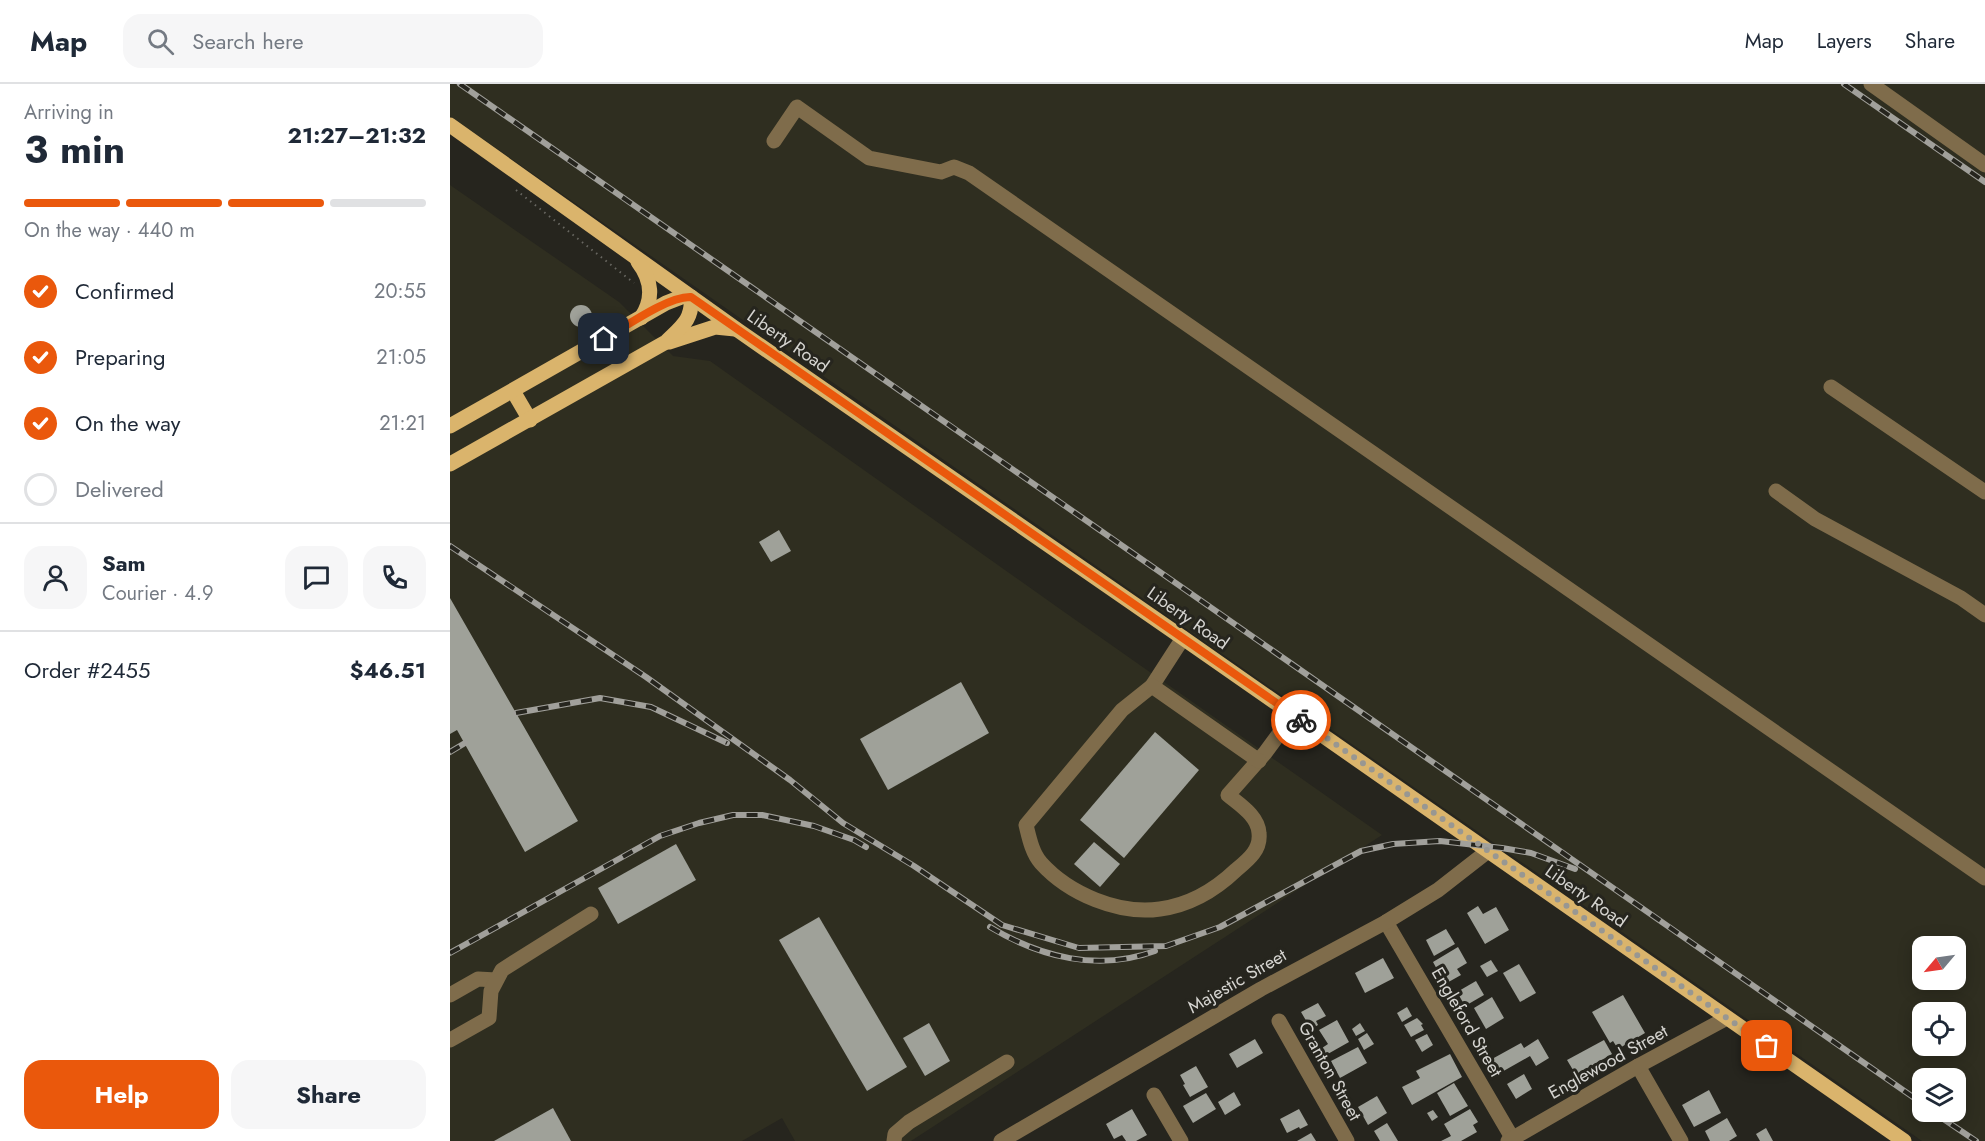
<!DOCTYPE html>
<html lang="en">
<head>
<meta charset="utf-8">
<style>
  :root { --surface:#fff; --page:#f6f6f7; --text:#1f2937; --muted:#747a83; --line:#e0e1e3; --accent:#ea580c }
  body { margin:0; font-family:Jost,sans-serif; background:var(--page); color:var(--text); height:100vh; display:flex; flex-direction:column; font-size:22px; white-space:nowrap }
  * { box-sizing:border-box; margin:0 }
  p { font-size:20px; color:var(--muted) }
  .icon { flex:none; width:33px; height:33px; fill:none; stroke:currentColor; stroke-width:2; stroke-linecap:round; stroke-linejoin:round }
  .map { position:relative; flex:1; overflow:hidden }
  .side { display:flex; flex-direction:column; background:var(--surface); width:450px }
  .side>* { flex:none }
  .needle { width:39px; rotate:241deg }
  .fabs { position:absolute; left:1462px; top:852px; display:grid; gap:12px }
  .fabs a { display:grid; place-items:center; width:54px; height:54px; border-radius:12px; background:var(--surface); box-shadow:0 3px 15px #0003; font-size:30px }
  .pin { position:absolute; display:grid; place-items:center; width:51px; height:51px; color:#fff; margin:-26px; border-radius:12px; box-shadow:0 3px 9px #0006 }
  .courier { position:absolute; display:grid; place-items:center; width:60px; height:60px; margin:-30px; border:4px solid #ea580c; border-radius:50%; background:#fff; color:#222; box-shadow:0 2px 8px #0007 }
  .overview em { font-style:normal; font-weight:700 }
  .overview div { display:flex; flex-direction:column-reverse }
  .overview { display:flex; align-items:center; justify-content:space-between; height:102px; padding:0 24px }
  h1 { font-size:39px; font-weight:700; line-height:45px }
  .bar { display:grid; grid-template-columns:repeat(4,1fr); gap:9px 6px; align-content:center; height:72px; padding:0 24px }
  .bar i { height:8px; border-radius:4px; background:var(--line) }
  .bar .active { background:var(--accent) }
  .bar p { grid-column:span 4 }
  .line { display:flex; align-items:center; gap:15px; padding:0 24px; border-top:2px solid var(--line) }
  .line div { flex:1 }
  .round { display:grid; place-items:center; flex:none; width:63px; height:63px; border-radius:18px; background:var(--page) }
  ol { padding:0 24px; list-style:none }
  li { display:flex; align-items:center; gap:18px; height:66px }
  li p { margin-inline-start:auto }
  li .icon { padding:6px; border-radius:50%; background:var(--accent); color:#fff; stroke-width:4 }
  li:last-child { color:var(--muted) }
  li i { width:33px; height:33px; border:3px solid var(--line); border-radius:50% }
  .primary-button { display:flex; gap:12px; margin-top:auto; padding:12px 24px }
  .primary-button a { flex:1; height:69px; border-radius:18px; background:var(--accent); color:#fff; font-size:24px; font-weight:700; line-height:69px; text-align:center }
  .primary-button a+a { background:var(--page); color:var(--text) }
  header { display:flex; align-items:center; gap:36px; box-sizing:border-box; height:84px; padding:0 30px; background:var(--surface); border-bottom:2px solid var(--line) }
  header strong { font-size:28px }
  nav { display:flex; gap:33px; margin-inline-start:auto; font-size:21px }
  .search { width:420px; height:54px; background:var(--page); display:flex; align-items:center; gap:15px; box-sizing:border-box; padding:0 21px; border-radius:18px; color:var(--muted); font-size:22px }
  main { display:flex; flex:1; min-height:0 }
  .map>svg:first-child { display:block }
  .built { fill:#2f2e20; fill-rule:evenodd }
  .building { fill:#9fa199 }
  .lines { fill:none; stroke-linecap:round; stroke-linejoin:round }
  .path { stroke:#686761; stroke-width:2; stroke-dasharray:1.5 4.5; stroke-linecap:butt }
  .minor { stroke:#7f6c4b; stroke-width:15 }
  .major { stroke:#dab46c; stroke-width:15 }
  .rail-casing { stroke:#a1a09b; stroke-width:6 }
  .rail { stroke:#26251e; stroke-width:4; stroke-dasharray:11; stroke-linecap:butt }
  .done { stroke:#989792; stroke-width:6; stroke-dasharray:0 10.8 }
  .route { stroke:#ea580c; stroke-width:8 }
  .labels { text-anchor:middle; stroke-width:6; stroke-linejoin:round; paint-order:stroke }
  .street-label { font-size:18px; fill:#d5d4d0; stroke:#26251e }
</style>
</head>
<body>
<header>
<strong>Map</strong>
<div class="search"><svg class="icon" aria-label="search" viewBox="0 0 24 24"><circle cx="10" cy="10" r="6"/><path d="M15 15l6 6"/></svg>Search here</div>
<nav><a>Map</a><a>Layers</a><a>Share</a></nav>
</header>
<main>
<section class="side">
<div class="overview"><div><h1>3 min</h1><p>Arriving in</p></div><em>21:27–21:32</em></div>
<div class="bar"><i class="active"></i><i class="active"></i><i class="active"></i><i></i><p>On the way · 440 m</p></div>
<ol>
<li><svg class="icon" aria-label="check" viewBox="0 0 24 24"><path d="M5 12l5 5 9-10"/></svg>Confirmed<p>20:55</p></li>
<li><svg class="icon" aria-label="check" viewBox="0 0 24 24"><path d="M5 12l5 5 9-10"/></svg>Preparing<p>21:05</p></li>
<li><svg class="icon" aria-label="check" viewBox="0 0 24 24"><path d="M5 12l5 5 9-10"/></svg>On the way<p>21:21</p></li>
<li><i></i>Delivered</li>
</ol>
<div class="line" style="height:108px"><a class="round"><svg class="icon" aria-label="person" viewBox="0 0 24 24"><circle cx="12" cy="8" r="4"/><path d="M4 21q1-7 8-7t8 7"/></svg></a><div><b>Sam</b><p>Courier · 4.9</p></div><a class="round"><svg class="icon" aria-label="chat" viewBox="0 0 24 24"><path d="M4 5h16v11H9l-5 4z"/></svg></a><a class="round"><svg class="icon" aria-label="phone" viewBox="0 0 24 24"><path d="M5 4h4l2 5-3 2q2 4 5 5l2-3 5 2v4C11 20 4 13 5 4z"/></svg></a></div>
<div class="line" style="height:78px"><div>Order #2455</div><b>$46.51</b></div>
<div class="primary-button"><a>Help</a><a>Share</a></div>
</section>
<div class="map">
<svg width="1535" height="1057" viewBox="0 0 1535 1057">
  <rect width="100%" height="100%" fill="#26251e"/>
  <!-- built -->
  <g class="built">
    <path d="M0,0H1535V1057H1472L0,32ZM1473,862H1506V896H1473ZM1473,928H1506V962H1473ZM1473,994H1506V1028H1473Z"/>
    <polygon points="0,101 169,218 223,272 260,277 610,525 932,751 461,1057 345,1057 332,1034 292,1057 0,1057"/>
  </g>
  <!-- building -->
  <g class="building">
    <circle cx="131" cy="232" r="11"/>
    <polygon points="329,446 341,467 321,478 309,458"/>
    <polygon points="0,514 128,737 75,768 7,646 0,650"/>
    <polygon points="511,598 539,649 438,706 410,655"/>
    <polygon points="705,648 749,686 674,774 630,736"/>
    <polygon points="644,758 670,780 650,803 624,780"/>
    <polygon points="226,760 246,796 168,840 148,804"/>
    <polygon points="1028,822 1033,830 1046,823 1059,846 1035,860 1017,829"/>
    <polygon points="369,833 457,983 417,1007 329,856"/>
    <polygon points="996,845 1005,860 984,872 976,856"/>
    <polygon points="1008,863 1017,879 1007,885 1011,891 995,900 983,878"/>
    <polygon points="933,874 944,894 915,909 905,889"/>
    <polygon points="1041,876 1048,887 1037,893 1030,882"/>
    <polygon points="1069,880 1086,909 1070,918 1053,889"/>
    <polygon points="1026,897 1034,911 1015,922 1007,908"/>
    <polygon points="1173,911 1195,949 1168,965 1163,957 1160,959 1142,928"/>
    <polygon points="1042,913 1054,934 1036,945 1024,924"/>
    <polygon points="868,919 876,932 866,937 868,941 861,945 851,928"/>
    <polygon points="957,923 962,932 952,938 947,929"/>
    <polygon points="967,934 973,940 971,941 974,946 961,953 954,941"/>
    <polygon points="887,936 899,958 876,971 872,964 878,960 869,946"/>
    <polygon points="479,939 500,977 475,992 453,954"/>
    <polygon points="910,939 915,947 906,952 902,945"/>
    <polygon points="917,949 924,960 914,966 908,955"/>
    <polygon points="977,950 983,961 972,968 965,956"/>
    <polygon points="805,955 813,969 787,984 779,970"/>
    <polygon points="1088,955 1099,974 1086,982 1080,972 1050,989 1042,975 1071,959 1074,964"/>
    <polygon points="1154,956 1162,970 1126,991 1117,976"/>
    <polygon points="908,963 917,979 890,994 881,977"/>
    <polygon points="1000,970 1012,993 962,1021 952,1003 970,994 966,987"/>
    <polygon points="746,982 758,1003 740,1013 733,1001 735,1000 730,991"/>
    <polygon points="1074,990 1082,1005 1066,1015 1057,1000"/>
    <polygon points="1004,999 1018,1022 1000,1032 987,1009"/>
    <polygon points="1259,1006 1271,1029 1244,1043 1232,1021"/>
    <polygon points="784,1008 791,1021 775,1031 768,1018"/>
    <polygon points="756,1009 766,1025 743,1039 733,1022"/>
    <polygon points="927,1012 937,1029 918,1041 908,1023"/>
    <polygon points="103,1024 121,1057 44,1057"/>
    <polygon points="682,1025 697,1051 686,1057 676,1057 672,1051 664,1055 656,1040"/>
    <polygon points="849,1025 858,1041 850,1045 849,1043 837,1049 830,1035"/>
    <polygon points="1020,1025 1028,1038 1023,1041 1027,1048 1011,1057 991,1057 1001,1052 994,1040"/>
    <polygon points="983,1026 988,1033 982,1037 977,1029"/>
    <polygon points="1277,1034 1287,1052 1279,1057 1260,1057 1255,1047"/>
    <polygon points="937,1039 948,1057 930,1057 924,1047"/>
    <polygon points="1316,1044 1323,1057 1310,1057 1306,1050"/>
    <polygon points="861,1049 866,1057 847,1057"/>
  </g>
  <g class="lines">
    <!-- path -->
    <polyline class="path" points="66,106 184,199"/>
    <!-- minor -->
    <g class="minor">
      <polyline points="1421,0 1535,81"/>
      <polyline points="324,57 347,23 419,74 491,88 504,83 519,89 1535,794"/>
      <polyline points="1381,303 1535,408"/>
      <polyline points="1326,407 1365,435 1511,514 1535,531"/>
      <path d="M733,554L702,602L672,626L576,741C579,753 582,769 591,779C619,810 669,831 710,825C740,821 765,806 786,786C798,776 811,766 809,749C808,732 790,721 778,711L815,669L843,631"/>
      <polyline points="702,602 809,677"/>
      <polyline points="936,838 1064,1057"/>
      <polyline points="0,911 28,895 46,896"/>
      <polyline points="829,937 897,1057"/>
      <polyline points="0,956 39,934 41,907 52,886 141,830"/>
      <polyline points="1188,982 1231,1057"/>
      <polyline points="704,1011 731,1057"/>
      <polyline points="444,1057 445,1050 459,1038 557,978"/>
      <polyline points="551,1057 811,905 936,838 988,806 1038,767"/>
      <polyline points="1058,1057 1188,982 1277,934"/>
    </g>
    <!-- major -->
    <g class="major">
      <polyline points="0,41 289,247 733,554 1454,1057"/>
      <path d="M188,178C202,196 204,215 191,234"/>
      <polyline points="219,258 265,243 285,245"/>
      <polyline points="63,307 80,336"/>
      <polyline points="0,342 216,219 234,212 241,213"/>
      <path d="M0,380L216,258C231,243 243,236 241,213"/>
    </g>
    <defs>
      <g id="rail">
        <polyline points="10,0 1473,1020"/>
        <polyline points="1394,0 1535,98"/>
        <polyline points="0,462 196,593 340,696 393,739 464,782 552,841 629,864 716,862 770,843 911,767 943,760 990,757 1052,764 1081,769 1125,785"/>
        <polyline points="66,629 150,614 201,623 277,659"/>
        <polyline points="0,668 15,659"/>
        <path d="M540,843C590,873 648,888 705,867"/>
        <polyline points="0,869 210,752 249,739 283,731 312,731 364,742 404,756 416,763"/>
        <polyline points="1483,1028 1526,1057"/>
      </g>
    </defs>
    <!-- rail casing -->
    <use href="#rail" class="rail-casing"/>
    <!-- rail -->
    <use href="#rail" class="rail"/>
  </g>
  <g class="lines">
    <!-- done -->
    <polyline class="done" points="851,636 1317,962"/>
    <!-- route -->
    <path class="route" d="M154,255C175,243 218,212 241,213L851,636"/>
  </g>
  <g class="labels">
    <!-- street labels -->
    <g class="street-label">
      <text transform="translate(338 257) rotate(35)" y="6">Liberty Road</text>
      <text transform="translate(738 534) rotate(35)" y="6">Liberty Road</text>
      <text transform="translate(1136 812) rotate(35)" y="6">Liberty Road</text>
      <text transform="translate(787 897) rotate(-30)" y="6">Majestic Street</text>
      <text transform="translate(1017 938) rotate(60)" y="6">Engleford Street</text>
      <text transform="translate(1158 978) rotate(-29)" y="6">Englewood Street</text>
      <text transform="translate(880 987) rotate(61)" y="6">Granton Street</text>
    </g>
  </g>
</svg>
<div class="fabs">
<a><svg class="needle" viewBox="-14 -14 28 28"><path d="M0-13l5 13h-10z" fill="#e53935"/><path d="M0 13l5-13h-10z" fill="#747a83"/></svg></a>
<a><svg class="icon" aria-label="locate" viewBox="0 0 24 24"><circle cx="12" cy="12" r="6"/><path d="M12 2v4M12 18v4M2 12h4M18 12h4"/></svg></a>
<a><svg class="icon" aria-label="layers" viewBox="0 0 24 24"><path d="M12 4l9 5-9 5-9-5zM3 14l9 5 9-5"/></svg></a>
</div>
<div class="pin" style="left:1317px;top:962px;background:#ea580c"><svg class="icon" aria-label="bag" viewBox="0 0 24 24"><path d="M5 8h14l-1 12H6zM9 8a3 3 0 0 1 6 0"/></svg></div>
<div class="pin" style="left:154px;top:255px;background:#1f2937"><svg class="icon" aria-label="home" viewBox="0 0 24 24"><path d="M3 11l9-7 9 7M6 9v11h12V9"/></svg></div>
<div class="courier" style="left:851px;top:636px"><svg class="icon" aria-label="bike" viewBox="0 0 24 24"><circle cx="6" cy="16" r="4"/><circle cx="18" cy="16" r="4"/><path d="M6 16l4-8h5l3 8M10 8l3 8H6M13 5h3"/></svg></div>
</div>
</main>
</body>
</html>
